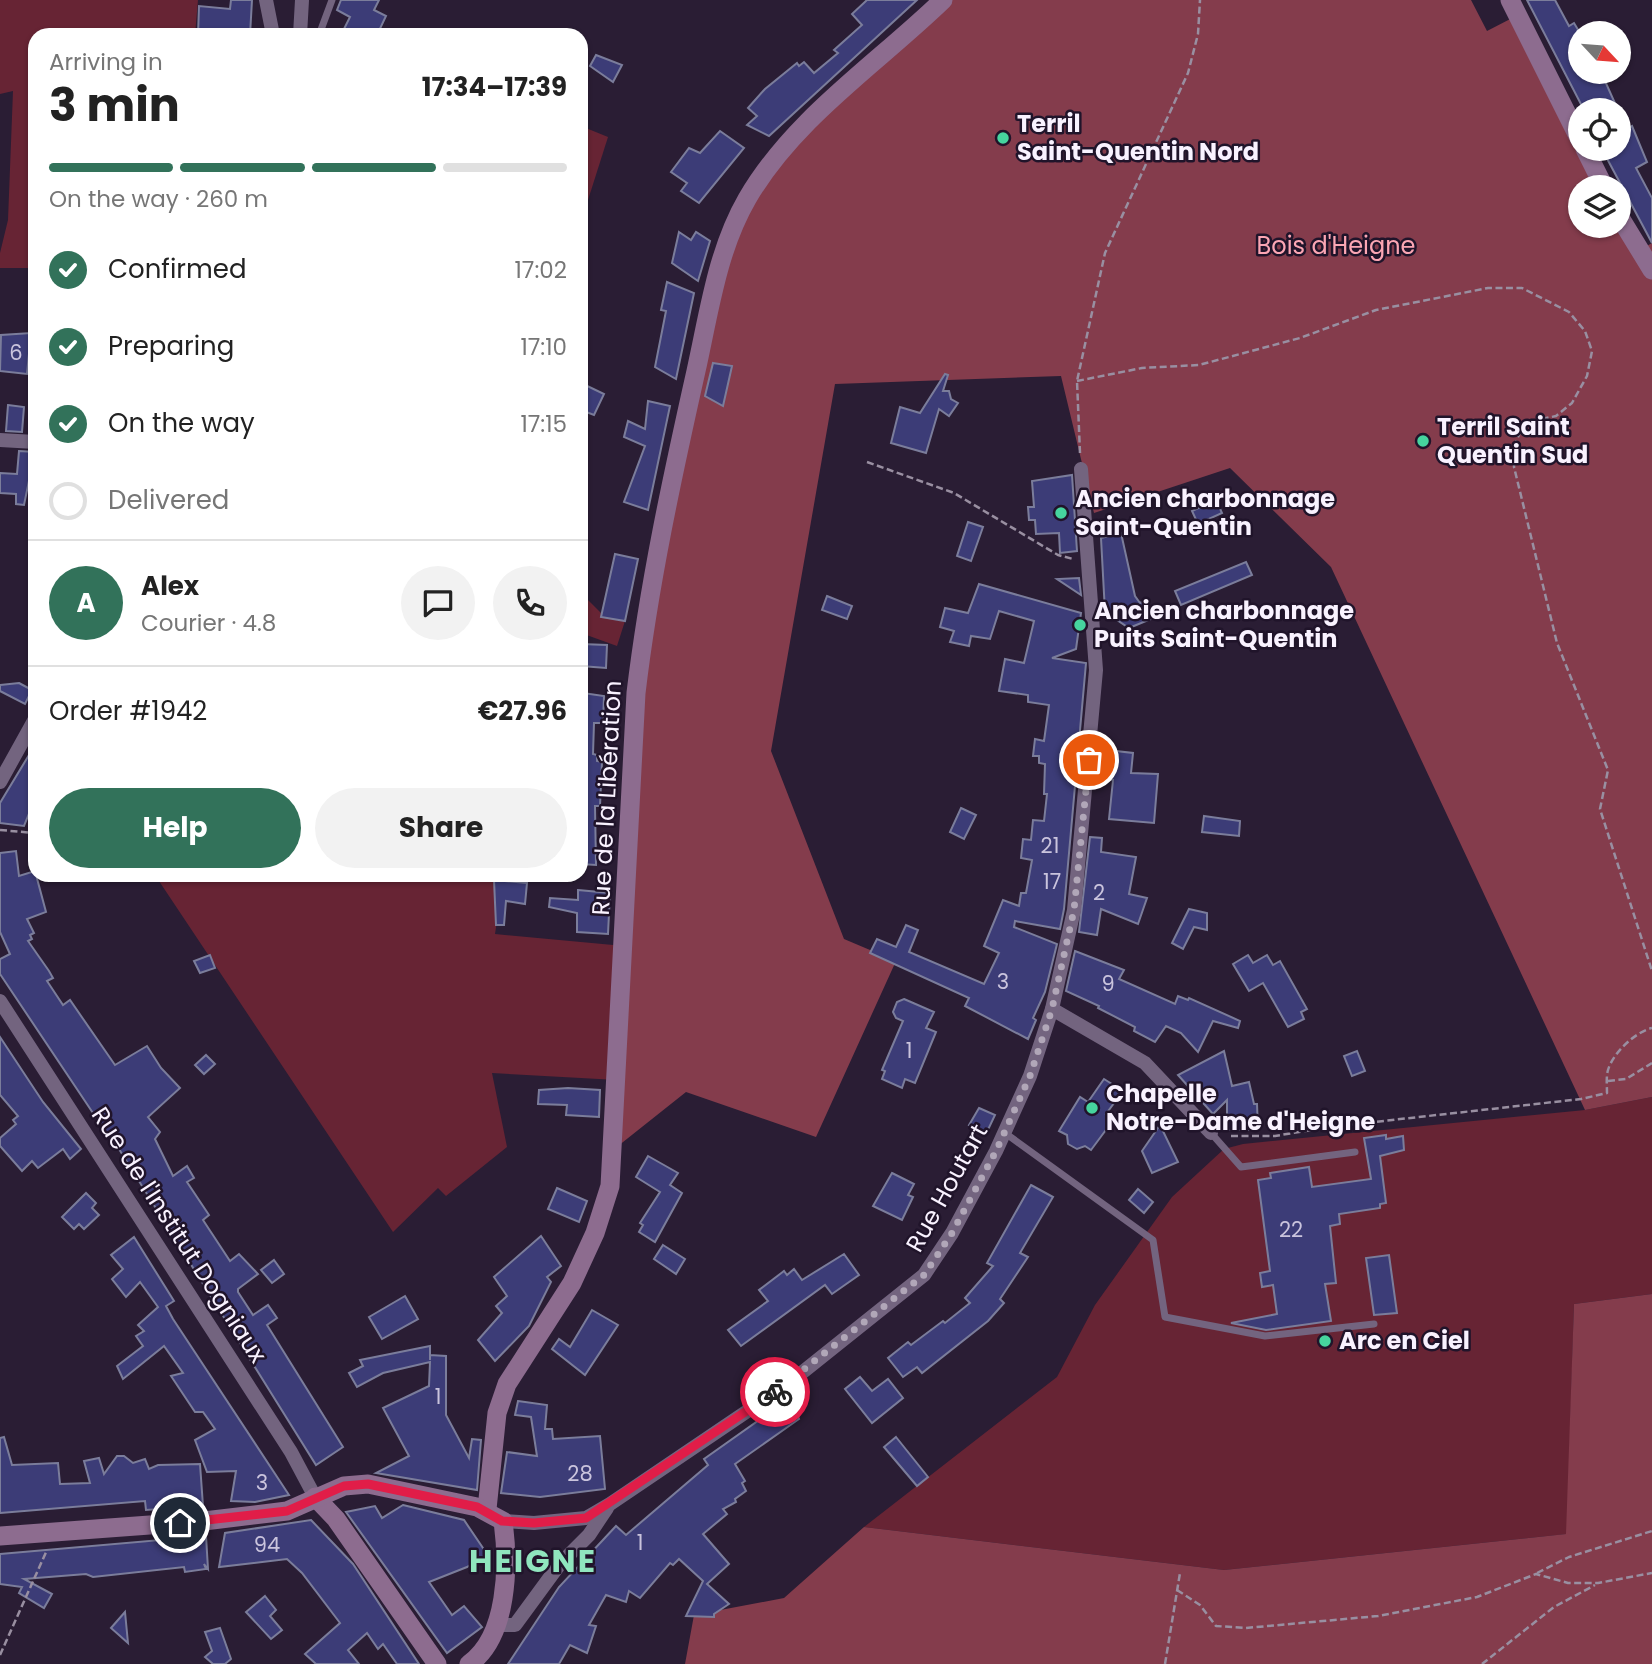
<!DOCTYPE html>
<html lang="en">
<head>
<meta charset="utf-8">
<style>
  :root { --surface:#fff; --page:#f2f2f2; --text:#222; --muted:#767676; --line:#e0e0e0; --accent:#32725a }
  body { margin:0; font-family:Poppins,sans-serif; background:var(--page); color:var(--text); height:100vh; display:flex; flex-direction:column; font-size:26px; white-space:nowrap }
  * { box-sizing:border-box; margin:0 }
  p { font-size:23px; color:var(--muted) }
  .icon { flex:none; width:38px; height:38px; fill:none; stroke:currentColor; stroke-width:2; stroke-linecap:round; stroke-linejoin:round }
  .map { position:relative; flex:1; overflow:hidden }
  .panel { position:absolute; left:28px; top:28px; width:560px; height:854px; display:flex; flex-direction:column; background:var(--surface); border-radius:21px; box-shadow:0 2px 5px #0004 }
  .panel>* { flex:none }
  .needle { width:46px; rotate:116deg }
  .tools { position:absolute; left:1568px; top:21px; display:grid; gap:14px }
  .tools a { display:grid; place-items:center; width:63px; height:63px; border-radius:50%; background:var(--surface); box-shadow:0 2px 5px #0004; font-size:35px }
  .pin { position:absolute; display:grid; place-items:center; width:60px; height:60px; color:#fff; margin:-30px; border:4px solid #fff; border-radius:50%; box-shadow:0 2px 7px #0007 }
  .courier { position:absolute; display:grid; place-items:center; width:70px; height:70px; margin:-35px; border:5px solid #e11d48; border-radius:50%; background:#fff; color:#222; box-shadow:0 2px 9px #0007 }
  .overview em { font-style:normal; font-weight:700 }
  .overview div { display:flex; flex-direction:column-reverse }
  .overview { display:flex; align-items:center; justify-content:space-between; height:119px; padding:0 21px }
  h1 { font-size:46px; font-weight:700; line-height:52px }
  .bar { display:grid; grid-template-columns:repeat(4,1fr); gap:10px 7px; align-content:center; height:84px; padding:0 21px }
  .bar i { height:9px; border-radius:5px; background:var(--line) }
  .bar .on { background:var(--accent) }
  .bar p { grid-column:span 4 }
  .line { display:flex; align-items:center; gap:18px; padding:0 21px; border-top:2px solid var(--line) }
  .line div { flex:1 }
  .round { display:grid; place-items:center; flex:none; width:74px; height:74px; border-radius:37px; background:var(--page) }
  ol { padding:0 21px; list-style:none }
  li { display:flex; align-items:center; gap:21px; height:77px }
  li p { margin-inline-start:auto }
  li .icon { padding:7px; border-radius:50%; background:var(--accent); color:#fff; stroke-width:4 }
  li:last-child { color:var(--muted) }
  li i { width:38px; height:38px; border:4px solid var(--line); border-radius:50% }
  .button { display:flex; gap:14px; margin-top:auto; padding:14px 21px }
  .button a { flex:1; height:80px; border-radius:42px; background:var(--accent); color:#fff; font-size:28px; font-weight:700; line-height:80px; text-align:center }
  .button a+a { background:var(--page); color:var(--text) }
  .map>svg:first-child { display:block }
  .green { fill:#672434 }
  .forest { fill:#843c4c }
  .building { fill:#3c3c77; stroke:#7b7d9b; stroke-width:2 }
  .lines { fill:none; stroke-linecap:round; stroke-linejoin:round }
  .path { stroke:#998fa1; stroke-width:2.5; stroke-dasharray:7 3.5; stroke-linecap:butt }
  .lane { stroke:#73647f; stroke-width:7 }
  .street { stroke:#73647f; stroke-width:14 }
  .secondary { stroke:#8d6c8f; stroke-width:19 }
  .done { stroke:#b1a7b8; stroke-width:7; stroke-dasharray:0 12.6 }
  .route { stroke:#e11d48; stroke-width:9 }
  .poi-dot { fill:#46d49e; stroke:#20142a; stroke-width:2.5 }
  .labels { text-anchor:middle; stroke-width:5; stroke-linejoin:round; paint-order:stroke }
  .number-label { font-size:21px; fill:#cac4dd }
  .poi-label { font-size:24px; font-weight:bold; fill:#f9f2ff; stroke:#20142a; text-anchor:start }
  .park-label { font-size:24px; fill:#fca6b4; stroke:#20142a }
  .street-label { font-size:24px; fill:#f9f2ff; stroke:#20142a }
  .district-label { font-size:32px; font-weight:bold; letter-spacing:2px; fill:#90e5be; stroke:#20142a }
</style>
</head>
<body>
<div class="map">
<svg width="1652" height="1664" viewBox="0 0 1652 1664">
  <rect width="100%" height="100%" fill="#2a1d34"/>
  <!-- green -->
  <g class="green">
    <polygon points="0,0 198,0 195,35 35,35 35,268 0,268 0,253 8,220 13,91 0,94"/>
    <polygon points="581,126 608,137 581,222"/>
    <polygon points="581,593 605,617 625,621 617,646 581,633"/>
    <polygon points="155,875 504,875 495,934 624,946 617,1080 492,1073 507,1147 446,1196 438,1188 393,1232"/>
    <polygon points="1652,1097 1652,1294 1574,1304 1567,1534 1224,1570 864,1527 1057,1377 1095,1305 1172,1197 1224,1149 1243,1144 1585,1110"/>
  </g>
  <!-- forest -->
  <g class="forest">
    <polygon points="943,0 1471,0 1487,31 1518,15 1604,187 1580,187 1580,226 1619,226 1640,250 1652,243 1652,1097 1585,1110 1331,567 1230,468 1094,513 1061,376 835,384 771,751 844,939 896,961 816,1137 686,1092 613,1150 636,693 710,301 765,172"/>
    <polygon points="1652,1294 1652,1664 685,1664 694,1615 784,1598 864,1527 1224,1570 1566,1534 1574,1304"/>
  </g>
  <!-- building -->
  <g class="building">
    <polygon points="231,0 252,0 250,35 198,35 199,6 230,9"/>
    <polygon points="341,0 379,0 374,10 386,16 377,35 341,35 350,17 337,10"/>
    <polygon points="867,0 917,0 769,136 747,125 757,116 748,108 765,89 797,63 799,66 804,62 814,73 838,53 834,50 862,25 852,14"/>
    <polygon points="1527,0 1555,0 1569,26 1574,23 1580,33 1580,48 1570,53 1584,78 1601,72 1618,110 1584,110"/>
    <polygon points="596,55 622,65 613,82 590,66"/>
    <polygon points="1632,126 1647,162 1636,168 1652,198 1652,243 1603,151 1619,149 1619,134"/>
    <polygon points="720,131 744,148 699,203 681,191 687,183 671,172 689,148 700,153"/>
    <polygon points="679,232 691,240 696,232 710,241 698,281 672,263"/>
    <polygon points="667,282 694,293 676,379 655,367 666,311 661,310"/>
    <polygon points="31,333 27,374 0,371 1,335"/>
    <polygon points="713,363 732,366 723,406 705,396"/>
    <polygon points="945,374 948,375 943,391 949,391 951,399 958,403 949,416 939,409 926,453 891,443 900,407 920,413"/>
    <polygon points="581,383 604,394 594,415 581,410"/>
    <polygon points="648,401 670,406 648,510 624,502 645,446 624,437 628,421 645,429"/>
    <polygon points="8,405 24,407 22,432 6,431"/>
    <polygon points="19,451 35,452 35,477 30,476 24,505 16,504 16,494 0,493 0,473 17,474"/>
    <polygon points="1072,475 1077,551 1060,553 1059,533 1036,534 1035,520 1029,520 1028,507 1034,507 1032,481"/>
    <polygon points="1216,500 1222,513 1198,524 1192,511"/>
    <polygon points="968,522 983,527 971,561 957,556"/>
    <polygon points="1121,533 1135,596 1140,603 1144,601 1151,619 1129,628 1105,612 1101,538"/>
    <polygon points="615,554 638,559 625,621 601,617"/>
    <polygon points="1246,562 1252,575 1181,605 1175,591"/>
    <polygon points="1079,578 1081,595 1057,579"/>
    <polygon points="979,584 1081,613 1076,649 1052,658 1086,663 1064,909 1060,929 1015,921 1014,927 1057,944 1045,992 1033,1018 1036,1020 1028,1039 965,1006 969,998 870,953 877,939 896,947 906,925 918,930 909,952 984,984 999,953 984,946 1003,900 1019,906 1021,893 1026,893 1032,860 1021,858 1023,839 1031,840 1033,820 1044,821 1047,794 1044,794 1045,764 1039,763 1039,756 1033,756 1035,739 1044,741 1049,705 1028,702 1028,695 999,691 1005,659 1024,663 1034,621 999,611 990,639 971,636 969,646 950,642 954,631 940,627 945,608 968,613"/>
    <polygon points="827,596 852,606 847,619 822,610"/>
    <polygon points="581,644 607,645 606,668 581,666"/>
    <polygon points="19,683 32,690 25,704 0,691 0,685"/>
    <polygon points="583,693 604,696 603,723 594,723 593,754 597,755 597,761 602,762 600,806 595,806 596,865 581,864"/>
    <polygon points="35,745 35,799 24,826 0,823 0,803"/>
    <polygon points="1098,749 1133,753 1131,773 1158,774 1154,823 1109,819 1113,780 1096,778"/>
    <polygon points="961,808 976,815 964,839 950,832"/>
    <polygon points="1204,816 1240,821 1239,836 1202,832"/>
    <polygon points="1090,837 1102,838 1101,852 1136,857 1129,894 1147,898 1138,924 1101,909 1097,935 1079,932"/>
    <polygon points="16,851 19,876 35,871 46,912 27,919 34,933 30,935 32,939 28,941 49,971 53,978 47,981 63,1005 70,1000 115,1065 147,1046 161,1068 180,1088 148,1117 160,1132 155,1139 173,1176 187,1166 194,1178 187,1182 209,1215 203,1220 230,1261 239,1254 258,1274 238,1289 238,1292 253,1315 268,1305 277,1318 267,1325 343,1447 316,1465 109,1133 107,1134 0,974 0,959 10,954 0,932 0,853"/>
    <polygon points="494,880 527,883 525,904 506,901 504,925 496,925"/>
    <polygon points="578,890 610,893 608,934 577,932 577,913 549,907 550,898 578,900"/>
    <polygon points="1189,909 1207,913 1207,930 1194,927 1183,949 1172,943"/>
    <polygon points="1075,951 1124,970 1119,979 1175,1004 1178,996 1188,1000 1189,998 1240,1021 1238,1028 1213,1021 1198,1052 1181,1033 1166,1026 1155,1042 1134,1031 1135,1027 1098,1008 1099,1006 1066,991"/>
    <polygon points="210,955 215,968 200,973 194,961"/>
    <polygon points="1248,955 1253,963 1267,955 1273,965 1280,961 1307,1009 1301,1012 1304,1019 1288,1027 1263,983 1249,991 1233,964"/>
    <polygon points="904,999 934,1012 926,1028 936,1032 915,1083 905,1079 902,1088 882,1079 885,1071 882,1070 903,1021 896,1018 893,1012 897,1002"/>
    <polygon points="0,1037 43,1102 81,1149 70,1159 63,1149 38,1168 32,1161 22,1171 0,1146 0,1138 16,1124 13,1120 18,1116 0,1095"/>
    <polygon points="1224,1051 1232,1086 1249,1082 1254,1104 1257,1104 1258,1130 1227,1130 1227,1100 1213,1114 1178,1075"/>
    <polygon points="1357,1051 1365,1071 1352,1076 1344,1056"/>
    <polygon points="206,1055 215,1064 204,1074 195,1065"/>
    <polygon points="1104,1079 1123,1091 1106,1114 1114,1119 1091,1150 1085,1146 1077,1149 1068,1144 1067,1135 1059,1131 1080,1097 1088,1102"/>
    <polygon points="568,1088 600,1090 599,1117 566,1115 567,1105 538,1104 539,1090"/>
    <polygon points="979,1108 995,1115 986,1134 969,1125"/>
    <polygon points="1160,1125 1178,1162 1152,1173 1142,1151"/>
    <polygon points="1386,1135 1386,1139 1403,1136 1404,1150 1380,1156 1386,1203 1380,1204 1380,1208 1339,1214 1340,1224 1330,1226 1336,1283 1325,1284 1331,1321 1266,1330 1231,1323 1277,1314 1273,1285 1262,1287 1260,1273 1270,1271 1258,1180 1271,1178 1270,1173 1309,1167 1312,1187 1371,1179 1364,1138"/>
    <polygon points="648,1156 678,1173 670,1185 682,1193 655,1242 639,1232 643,1225 640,1223 660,1192 636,1177"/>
    <polygon points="892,1173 914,1184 908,1195 913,1197 902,1220 873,1206"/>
    <polygon points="1031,1185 1053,1197 1020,1253 1028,1257 1000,1299 1004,1303 988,1321 922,1373 917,1367 903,1377 888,1358 908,1342 911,1345 943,1321 945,1323 970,1303 965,1298 993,1266 987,1263"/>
    <polygon points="557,1188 587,1201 579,1222 548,1209"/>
    <polygon points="1138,1189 1153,1202 1144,1213 1129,1200"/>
    <polygon points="86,1193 96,1203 92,1208 99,1215 84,1229 79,1224 74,1229 62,1217"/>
    <polygon points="541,1236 561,1266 547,1277 551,1282 529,1326 495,1361 478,1340 502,1313 496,1306 507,1296 494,1277"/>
    <polygon points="134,1237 174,1301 166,1306 173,1319 289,1495 255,1502 231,1501 236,1471 207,1472 195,1440 215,1429 203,1412 195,1412 171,1376 183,1373 164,1346 123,1379 117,1366 143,1346 136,1336 144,1331 138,1325 158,1307 140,1282 126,1297 112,1279 123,1269 111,1255"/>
    <polygon points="663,1245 685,1259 676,1274 654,1259"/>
    <polygon points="844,1254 859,1275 832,1294 825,1285 741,1346 728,1330 768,1301 759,1290 784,1271 787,1275 794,1269 802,1280"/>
    <polygon points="1389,1255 1397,1313 1374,1315 1366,1258"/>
    <polygon points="274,1260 284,1274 272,1283 261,1270"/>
    <polygon points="405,1296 418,1319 382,1339 369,1317"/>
    <polygon points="592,1310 618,1325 585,1375 552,1349 559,1339 570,1347"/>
    <polygon points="430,1346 430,1360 430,1355 446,1356 446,1415 469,1458 472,1439 481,1440 477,1490 376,1473 409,1456 383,1408 429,1386 430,1362 383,1373 357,1387 349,1373 363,1366 360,1360"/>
    <polygon points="860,1377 872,1391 888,1379 903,1398 872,1423 845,1389"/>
    <polygon points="790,1398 799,1419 735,1464 745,1481 742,1483 746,1491 735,1499 736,1502 723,1509 727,1514 703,1534 729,1564 707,1584 729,1604 714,1614 714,1617 686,1616 703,1581 679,1559 673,1565 670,1563 640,1598 629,1591 626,1602 606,1595 589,1625 596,1626 587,1653 570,1645 559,1664 508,1664 559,1587 616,1526 626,1535 708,1465 704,1459"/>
    <polygon points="518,1401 547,1405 545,1429 552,1429 553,1439 600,1436 605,1489 540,1497 501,1493 507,1452 537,1456 531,1417 515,1415"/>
    <polygon points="4,1437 12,1465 58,1463 60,1484 90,1483 84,1461 99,1458 104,1474 117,1456 124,1456 133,1463 145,1459 149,1469 158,1465 200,1464 203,1506 146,1510 145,1501 0,1513 0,1438"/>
    <polygon points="896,1437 928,1477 917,1486 884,1447"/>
    <polygon points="403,1505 464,1520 487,1554 467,1567 429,1582 452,1615 464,1606 482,1627 447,1653 346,1512 375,1506 382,1518"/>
    <polygon points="311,1520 353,1564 419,1664 397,1664 383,1644 378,1649 367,1633 348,1650 359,1664 316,1664 305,1654 340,1623 302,1573 287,1559 219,1567 225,1533"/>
    <polygon points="206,1536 208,1569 204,1564 206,1569 185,1572 184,1567 93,1577 86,1574 24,1579 52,1594 44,1608 19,1593 22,1587 0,1584 0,1554"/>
    <polygon points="265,1596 276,1610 270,1616 282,1630 271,1639 246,1612"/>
    <polygon points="125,1612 128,1643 111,1628"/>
    <polygon points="220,1628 231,1659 225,1664 213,1664 205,1657 212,1651 205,1632"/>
  </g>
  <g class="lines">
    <!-- path -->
    <g class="path">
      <polyline points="1077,381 1142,368 1199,365 1300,338 1376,310 1488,288 1522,288 1569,312 1585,331 1592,351 1587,376 1572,403 1556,416 1537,420 1521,430 1515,444 1514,467 1557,643 1608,770 1600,809 1652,971"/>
      <polyline points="1080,453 1077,381 1105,253 1188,73 1198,34 1200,0"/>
      <polyline points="867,462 954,493 1058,555 1073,559"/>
      <polyline points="0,830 35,833"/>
      <polyline points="1608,1081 1626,1079 1652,1063"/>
      <path d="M1231,1136H1275L1329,1127L1581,1099L1607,1093C1607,1086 1606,1077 1608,1070C1613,1053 1635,1032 1652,1028"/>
      <polyline points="1537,1573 1569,1557 1652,1531"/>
      <polyline points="1177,1590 1200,1605 1216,1626 1246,1628 1378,1616 1477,1597 1536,1574 1568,1583 1598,1583 1652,1573"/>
      <polyline points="0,1655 47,1550"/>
      <polyline points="1165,1664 1180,1573"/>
      <polyline points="1482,1664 1554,1607 1595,1585"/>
    </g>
    <!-- lane -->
    <g class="lane">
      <polyline points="319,35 332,0"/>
      <polyline points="1005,1133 1153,1240 1165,1317 1265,1336 1374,1324"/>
      <polyline points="1211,1133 1241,1167 1355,1152"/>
    </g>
    <!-- street -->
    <g class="street">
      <polyline points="266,0 273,35"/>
      <polyline points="300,35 302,0"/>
      <polyline points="0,440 35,442"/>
      <polyline points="0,782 35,719"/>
      <polyline points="0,1001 291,1452 315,1497"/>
      <polyline points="1052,1009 1145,1063 1211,1133"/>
      <polyline points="503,1521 534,1523 586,1518 610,1504 789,1383 924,1275 952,1233 996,1151 1030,1076 1052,1009 1074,910 1096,670 1081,469"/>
      <polyline points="498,1625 515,1625 559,1565 589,1535 607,1508"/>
    </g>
    <!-- secondary -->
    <g class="secondary">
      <polyline points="1510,0 1580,140"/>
      <polyline points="1585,149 1604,187"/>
      <polyline points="1619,216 1652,270"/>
      <polyline points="315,1497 336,1519 437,1664"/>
      <path d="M487,1509L497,1413L507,1384L572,1283L595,1233L610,1186L636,693C649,584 672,478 696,371C709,313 717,251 747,199C794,118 877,64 943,0"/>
      <path d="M0,1536L204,1521L287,1511L344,1486L368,1484L477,1507L503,1521C509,1565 508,1637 469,1664"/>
    </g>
  </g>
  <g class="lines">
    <!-- done -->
    <polyline class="done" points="775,1392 924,1275 952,1233 996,1151 1030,1076 1052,1009 1074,910 1089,760"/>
    <!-- route -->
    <polyline class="route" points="180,1523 287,1511 344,1486 368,1484 477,1507 502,1521 534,1523 586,1518 775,1392"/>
  </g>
  <!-- markers -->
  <g class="poi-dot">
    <circle cx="1003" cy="138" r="7"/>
    <circle cx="1423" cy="441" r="7"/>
    <circle cx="1061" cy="513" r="7"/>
    <circle cx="1080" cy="625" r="7"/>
    <circle cx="1092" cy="1108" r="7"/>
    <circle cx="1325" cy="1341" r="7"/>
  </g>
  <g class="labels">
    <!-- number labels -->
    <g class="number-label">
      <text x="16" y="360">6</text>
      <text x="1050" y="853">21</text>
      <text x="1052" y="889">17</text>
      <text x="1099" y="900">2</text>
      <text x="1003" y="989">3</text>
      <text x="1108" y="991">9</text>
      <text x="909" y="1058">1</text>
      <text x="1291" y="1237">22</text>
      <text x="438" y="1404">1</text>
      <text x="580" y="1481">28</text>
      <text x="262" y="1490">3</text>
      <text x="640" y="1550">1</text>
      <text x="267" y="1552">94</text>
    </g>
    <!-- poi labels -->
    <g class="poi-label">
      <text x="1017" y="132">Terril<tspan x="1017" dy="28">Saint-Quentin Nord</tspan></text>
      <text x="1437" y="435">Terril Saint<tspan x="1437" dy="28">Quentin Sud</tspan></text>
      <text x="1075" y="507">Ancien charbonnage<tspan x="1075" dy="28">Saint-Quentin</tspan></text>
      <text x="1094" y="619">Ancien charbonnage<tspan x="1094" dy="28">Puits Saint-Quentin</tspan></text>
      <text x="1106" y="1102">Chapelle<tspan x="1106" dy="28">Notre-Dame d'Heigne</tspan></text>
      <text x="1339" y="1349">Arc en Ciel</text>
    </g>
    <!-- park labels -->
    <g class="park-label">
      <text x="1336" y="254">Bois d'Heigne</text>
    </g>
    <!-- street labels -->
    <g class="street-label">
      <text transform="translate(607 798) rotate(-87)" y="8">Rue de la Libération</text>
      <text transform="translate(947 1188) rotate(-61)" y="8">Rue Houtart</text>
      <text transform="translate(179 1235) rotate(57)" y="8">Rue de l'Institut Dogniaux</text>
    </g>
    <!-- district labels -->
    <g class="district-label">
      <text x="533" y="1572">HEIGNE</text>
    </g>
  </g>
</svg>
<div class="tools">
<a><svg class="needle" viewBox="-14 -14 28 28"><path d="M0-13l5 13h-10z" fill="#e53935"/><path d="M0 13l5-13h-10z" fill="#767676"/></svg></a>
<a><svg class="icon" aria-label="locate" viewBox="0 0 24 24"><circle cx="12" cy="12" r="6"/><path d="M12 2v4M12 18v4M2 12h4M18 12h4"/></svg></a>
<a><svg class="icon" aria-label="layers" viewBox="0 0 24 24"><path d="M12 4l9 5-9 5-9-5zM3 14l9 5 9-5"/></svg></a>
</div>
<div class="pin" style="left:1089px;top:760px;background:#ea580c"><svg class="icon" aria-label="bag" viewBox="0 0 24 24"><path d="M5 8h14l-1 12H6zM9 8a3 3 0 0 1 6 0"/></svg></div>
<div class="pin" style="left:180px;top:1523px;background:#1f2937"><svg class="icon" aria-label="home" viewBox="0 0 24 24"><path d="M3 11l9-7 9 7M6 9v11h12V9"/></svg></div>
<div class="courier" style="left:775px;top:1392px"><svg class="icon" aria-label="bike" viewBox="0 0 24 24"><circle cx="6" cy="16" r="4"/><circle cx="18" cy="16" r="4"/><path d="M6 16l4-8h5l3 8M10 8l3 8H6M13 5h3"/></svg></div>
<section class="panel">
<div class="overview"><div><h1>3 min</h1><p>Arriving in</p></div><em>17:34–17:39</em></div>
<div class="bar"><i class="on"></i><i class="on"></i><i class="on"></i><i></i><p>On the way · 260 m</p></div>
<ol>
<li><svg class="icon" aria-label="check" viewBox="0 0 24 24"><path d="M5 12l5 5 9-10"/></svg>Confirmed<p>17:02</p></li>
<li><svg class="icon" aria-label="check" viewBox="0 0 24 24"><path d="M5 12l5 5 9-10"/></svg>Preparing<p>17:10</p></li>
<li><svg class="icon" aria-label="check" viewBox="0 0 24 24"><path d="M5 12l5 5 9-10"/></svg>On the way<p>17:15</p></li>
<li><i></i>Delivered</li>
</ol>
<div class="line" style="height:126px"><b class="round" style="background:var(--accent);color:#fff">A</b><div><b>Alex</b><p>Courier · 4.8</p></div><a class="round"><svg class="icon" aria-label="chat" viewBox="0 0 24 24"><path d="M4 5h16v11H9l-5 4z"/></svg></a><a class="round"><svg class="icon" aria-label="phone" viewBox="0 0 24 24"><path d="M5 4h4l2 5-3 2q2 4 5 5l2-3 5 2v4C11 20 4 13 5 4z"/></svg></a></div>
<div class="line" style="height:91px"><div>Order #1942</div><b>€27.96</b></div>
<div class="button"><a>Help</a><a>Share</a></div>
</section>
</div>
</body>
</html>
